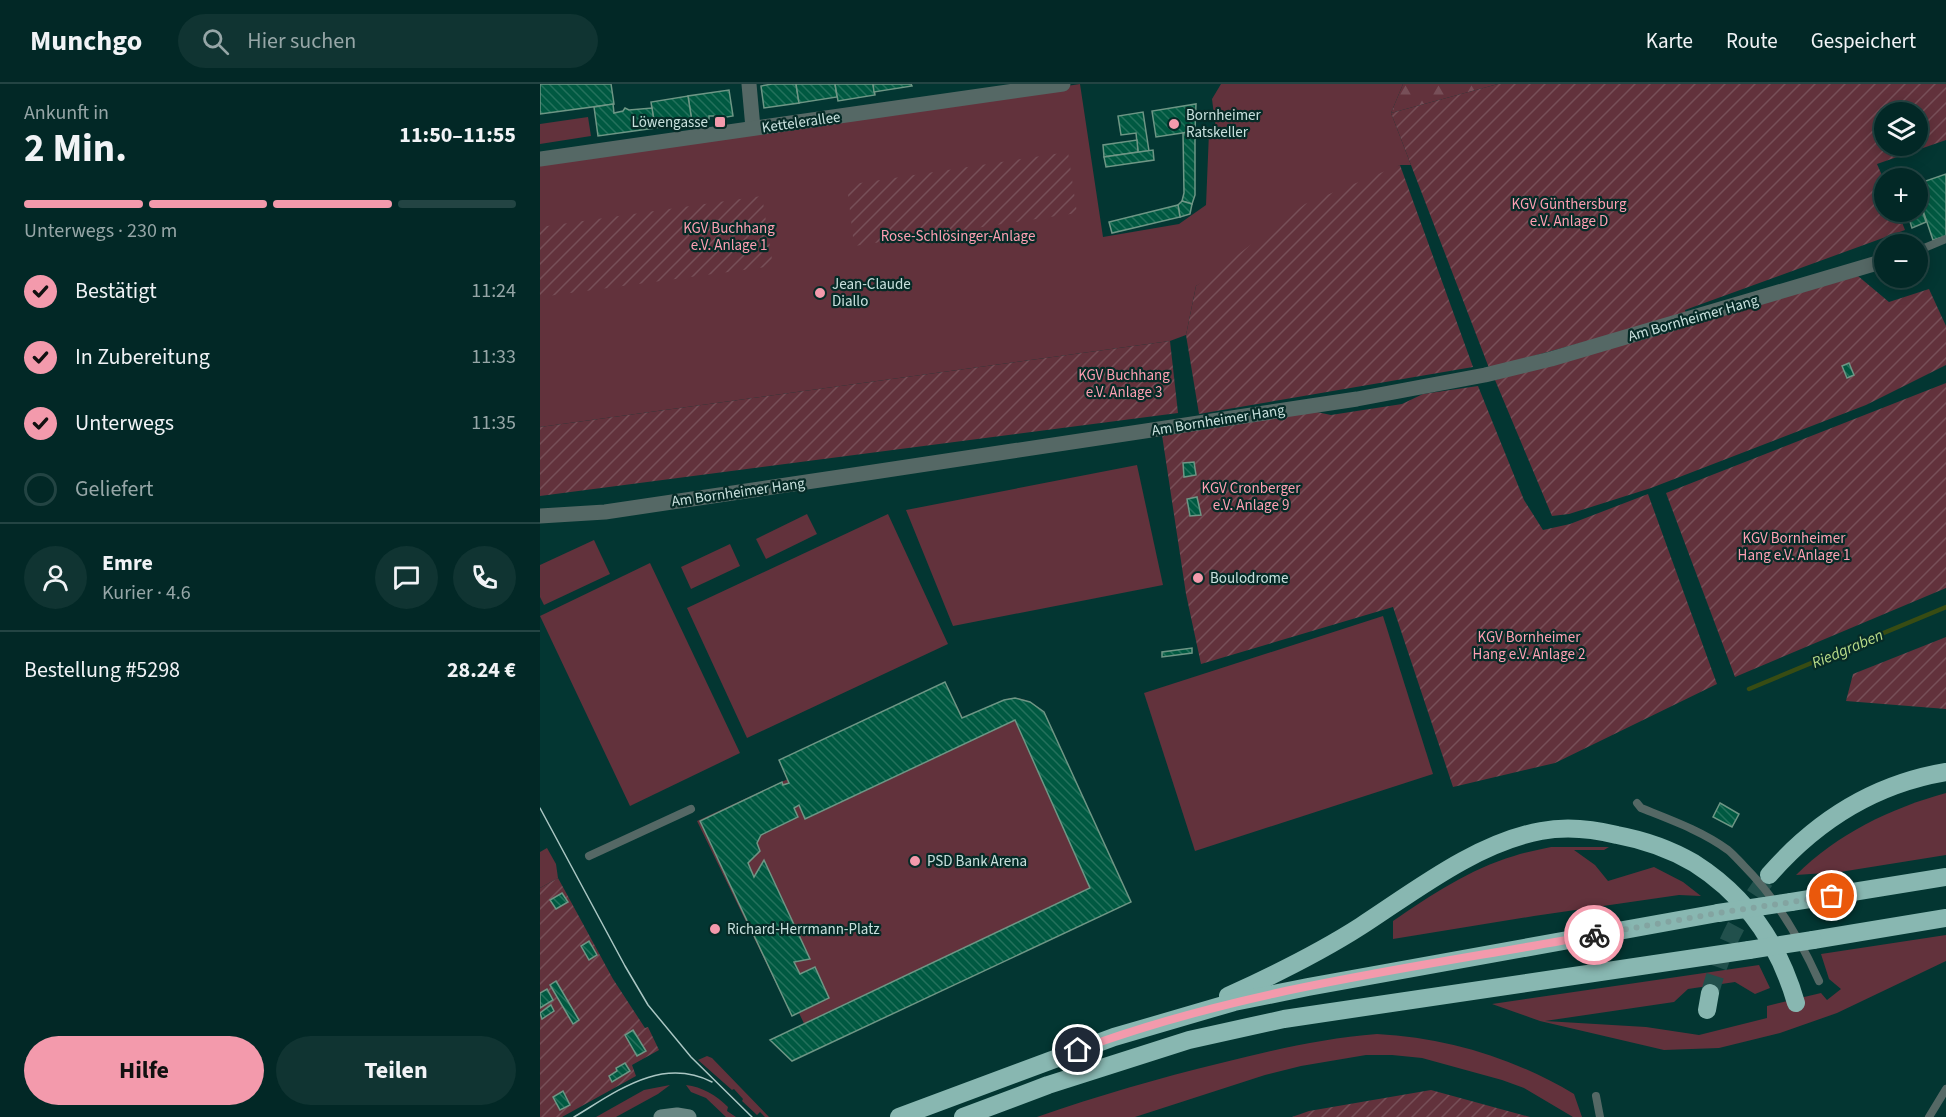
<!DOCTYPE html>
<html lang="de">
<head>
<meta charset="utf-8">
<style>
  :root { --surface:#022826; --page:#103432; --text:#f1f3f6; --muted:#96a6a7; --line:#234443; --accent:#f39aac }
  body { margin:0; font-family:"Source Sans 3",sans-serif; background:var(--page); color:var(--text); height:100vh; display:flex; flex-direction:column; font-size:22px; white-space:nowrap }
  * { box-sizing:border-box; margin:0 }
  p { font-size:20px; color:var(--muted) }
  .icon { flex:none; width:33px; height:33px; fill:none; stroke:currentColor; stroke-width:2; stroke-linecap:round; stroke-linejoin:round }
  .map { position:relative; flex:1; overflow:hidden }
  .side { display:flex; flex-direction:column; background:var(--surface); width:540px }
  .side>* { flex:none }
  .controls { position:absolute; left:1334px; top:18px; display:grid; gap:12px }
  .controls a { display:grid; place-items:center; width:54px; height:54px; border-radius:50%; background:var(--surface); box-shadow:0 3px 15px #0003,0 0 0 2px var(--line); font-size:30px }
  .pin { position:absolute; display:grid; place-items:center; width:51px; height:51px; color:#fff; margin:-26px; border:3px solid #fff; border-radius:50%; box-shadow:0 2px 6px #0007 }
  .courier { position:absolute; display:grid; place-items:center; width:60px; height:60px; margin:-30px; border:4px solid #f39aac; border-radius:50%; background:#fff; color:#222; box-shadow:0 2px 8px #0007 }
  .headline em { font-style:normal; font-weight:700 }
  .headline div { display:flex; flex-direction:column-reverse }
  .headline { display:flex; align-items:center; justify-content:space-between; height:102px; padding:0 24px }
  h1 { font-size:39px; font-weight:700; line-height:45px }
  .bar { display:grid; grid-template-columns:repeat(4,1fr); gap:9px 6px; align-content:center; height:72px; padding:0 24px }
  .bar i { height:8px; border-radius:4px; background:var(--line) }
  .bar .current { background:var(--accent) }
  .bar p { grid-column:span 4 }
  .line { display:flex; align-items:center; gap:15px; padding:0 24px; border-top:2px solid var(--line) }
  .line div { flex:1 }
  .round { display:grid; place-items:center; flex:none; width:63px; height:63px; border-radius:32px; background:var(--page) }
  ol { padding:0 24px; list-style:none }
  li { display:flex; align-items:center; gap:18px; height:66px }
  li p { margin-inline-start:auto }
  li .icon { padding:6px; border-radius:50%; background:var(--accent); color:#111; stroke-width:4 }
  li:last-child { color:var(--muted) }
  li i { width:33px; height:33px; border:3px solid var(--line); border-radius:50% }
  .cta { display:flex; gap:12px; margin-top:auto; padding:12px 24px }
  .cta a { flex:1; height:69px; border-radius:36px; background:var(--accent); color:#111; font-size:24px; font-weight:700; line-height:69px; text-align:center }
  .cta a+a { background:var(--page); color:var(--text) }
  header { display:flex; align-items:center; gap:36px; box-sizing:border-box; height:84px; padding:0 30px; background:var(--surface); border-bottom:2px solid var(--line) }
  header strong { font-size:28px }
  nav { display:flex; gap:33px; margin-inline-start:auto; font-size:21px }
  .search { width:420px; height:54px; background:var(--page); display:flex; align-items:center; gap:15px; box-sizing:border-box; padding:0 21px; border-radius:33px; color:var(--muted); font-size:22px }
  main { display:flex; flex:1; min-height:0 }
  .map>svg:first-child { display:block }
  .green { fill:#62323c }
  .forest { fill:url(#forest-firs) }
  .garden { fill:url(#garden-furrows); fill-rule:evenodd }
  .lines { fill:none; stroke-linecap:round; stroke-linejoin:round }
  .stream { stroke:#384c13; stroke-width:4.5 }
  .building { fill:url(#building-back-hatch); stroke:#6e9685; stroke-width:1.5 }
  .motorway-tunnel { stroke:#21504c; stroke-width:18; stroke-dasharray:18 9; stroke-linecap:butt }
  .service { stroke:#556865; stroke-width:8 }
  .minor { stroke:#556865; stroke-width:15 }
  .secondary { stroke:#6a8884; stroke-width:15 }
  .motorway { stroke:#88b7b1; stroke-width:18 }
  .tram { stroke:#aac6c3; stroke-width:1.5 }
  .motorway-bridge { stroke:#88b7b1; stroke-width:18 }
  .done { stroke:#83a4a1; stroke-width:6; stroke-dasharray:0 10.8 }
  .route { stroke:#f39aac; stroke-width:8 }
  .poi-dot { fill:#f39aac; stroke:#062b27; stroke-width:2 }
  .labels { text-anchor:middle; stroke-width:4.5; stroke-linejoin:round; paint-order:stroke }
  .poi-label { font-size:15px; fill:#c8e0dd; stroke:#062b27; text-anchor:start }
  .street-label { font-size:15px; fill:#c8e0dd; stroke:#062b27 }
  .park-label { font-size:15px; fill:#fe9fb2; stroke:#062b27 }
  .water-label { font-size:16px; font-style:italic; fill:#badc89; stroke:#062b27 }
</style>
</head>
<body>
<header>
<strong>Munchgo</strong>
<div class="search"><svg class="icon" aria-label="search" viewBox="0 0 24 24"><circle cx="10" cy="10" r="6"/><path d="M15 15l6 6"/></svg>Hier suchen</div>
<nav><a>Karte</a><a>Route</a><a>Gespeichert</a></nav>
</header>
<main>
<section class="side">
<div class="headline"><div><h1>2 Min.</h1><p>Ankunft in</p></div><em>11:50–11:55</em></div>
<div class="bar"><i class="current"></i><i class="current"></i><i class="current"></i><i></i><p>Unterwegs · 230 m</p></div>
<ol>
<li><svg class="icon" aria-label="check" viewBox="0 0 24 24"><path d="M5 12l5 5 9-10"/></svg>Bestätigt<p>11:24</p></li>
<li><svg class="icon" aria-label="check" viewBox="0 0 24 24"><path d="M5 12l5 5 9-10"/></svg>In Zubereitung<p>11:33</p></li>
<li><svg class="icon" aria-label="check" viewBox="0 0 24 24"><path d="M5 12l5 5 9-10"/></svg>Unterwegs<p>11:35</p></li>
<li><i></i>Geliefert</li>
</ol>
<div class="line" style="height:108px"><a class="round"><svg class="icon" aria-label="person" viewBox="0 0 24 24"><circle cx="12" cy="8" r="4"/><path d="M4 21q1-7 8-7t8 7"/></svg></a><div><b>Emre</b><p>Kurier · 4.6</p></div><a class="round"><svg class="icon" aria-label="chat" viewBox="0 0 24 24"><path d="M4 5h16v11H9l-5 4z"/></svg></a><a class="round"><svg class="icon" aria-label="phone" viewBox="0 0 24 24"><path d="M5 4h4l2 5-3 2q2 4 5 5l2-3 5 2v4C11 20 4 13 5 4z"/></svg></a></div>
<div class="line" style="height:78px"><div>Bestellung #5298</div><b>28.24 €</b></div>
<div class="cta"><a>Hilfe</a><a>Teilen</a></div>
</section>
<div class="map">
<svg width="1406" height="1033" viewBox="0 0 1406 1033">
  <defs>
    <pattern id="forest-firs" width="22" height="20" patternUnits="userSpaceOnUse" patternTransform="scale(1.5)"><rect width="22" height="20" fill="#62323c"/><path d="M5 1l3.5 6h-7zM16 11l3.5 6h-7z" fill="#774f58"/></pattern>
    <pattern id="garden-furrows" width="10" height="10" patternUnits="userSpaceOnUse" patternTransform="scale(1.5)"><rect width="10" height="10" fill="#62323c"/><path d="M-1 1l2-2M0 10L10 0M9 11l2-2" fill="none" stroke="#774f58"/></pattern>
    <pattern id="building-back-hatch" width="6" height="6" patternUnits="userSpaceOnUse" patternTransform="scale(1.5)"><rect width="6" height="6" fill="#005941"/><path d="M-1 5l2 2M0 0l6 6M5-1l2 2" fill="none" stroke="#24715c"/></pattern>
  </defs>
  <rect width="100%" height="100%" fill="#033632"/>
  <!-- green -->
  <g class="green">
    <polygon points="540,0 563,153 639,140 666,121 669,48 676,47 672,15 681,0 863,0 851,29 871,81 860,81 656,202 646,251 630,257 0,343 0,80"/>
    <polygon points="48,33 51,52 0,60 0,40"/>
    <polygon points="597,381 623,501 413,542 366,426"/>
    <polygon points="267,430 277,450 226,475 216,455"/>
    <polygon points="348,430 408,560 207,654 147,524"/>
    <polygon points="54,456 70,490 4,521 0,513 0,481"/>
    <polygon points="190,460 200,482 151,505 141,483"/>
    <polygon points="110,479 200,669 90,722 0,532"/>
    <polygon points="843,532 893,690 655,767 604,609"/>
    <path d="M470,614C486,613 499,621 507,634L591,818L276,965L259,929L252,932L157,737L415,618L423,634Z"/>
    <path d="M1406,709V771L1300,788L1256,791C1297,750 1351,724 1406,709Z"/>
    <path d="M1011,763H1069L1064,766H1034L1055,781L1068,797L1114,783L1143,798L1161,812L1139,811L994,832L853,855V837C891,811 930,785 974,772C986,768 998,766 1011,763Z"/>
    <polygon points="7,764 16,780 18,794 0,804 0,768"/>
    <polygon points="1406,851 1406,877 1297,929 1240,949 1179,964 1124,966 1000,937 952,920 1219,881 1230,904 1215,910 1195,898 1148,905 1134,918 1005,937 1106,943 1159,951 1227,934 1227,922 1281,909 1287,916 1301,905 1289,895 1281,870"/>
    <path d="M837,950C908,954 974,974 1034,1010L1042,1033H1033L984,1004L962,996L882,974L852,971H826L761,982L725,991L595,1033H497C557,1012 619,994 681,979C733,966 784,954 837,950Z"/>
    <polygon points="167,972 172,974 229,1033 225,1033 220,1028 217,1031 202,1017 203,1015 194,1005 192,1006 158,976"/>
    <polygon points="130,1001 118,1010 76,1033 56,1033 104,1006"/>
    <path d="M146,1001C162,1003 176,1011 188,1023L187,1027L196,1033H186L166,1014L151,1008Z"/>
  </g>
  <!-- forest -->
  <polygon class="forest" points="863,0 958,0 851,29"/>
  <!-- garden -->
  <g class="garden">
    <path d="M958,0H1406V56L1337,80L1344,96V128H1358L1365,146L1145,226L1146,230L949,284L851,29ZM1344,28H1377V62H1344Z"/>
    <polygon points="528,68 537,129 314,162 307,101"/>
    <polygon points="860,81 933,283 659,330 646,251 656,202 765,120"/>
    <polygon points="222,112 233,182 0,213 0,143"/>
    <polygon points="1318,192 1349,218 1389,205 1406,242 1406,281 1326,321 1111,404 1029,430 1012,432 955,296"/>
    <polygon points="630,257 638,329 0,412 0,343"/>
    <polygon points="1406,299 1406,504 1195,593 1126,409"/>
    <polygon points="938,302 984,416 1003,446 1030,440 1108,410 1177,600 1015,679 913,703 853,523 661,580 646,510 622,351 772,327 791,331 862,320 883,310"/>
    <polygon points="1406,553 1406,625 1306,617 1313,590"/>
    <polygon points="18,794 73,895 105,944 108,943 119,966 92,981 96,992 22,1033 0,1033 0,804"/>
    <polygon points="891,1006 990,1033 752,1033 769,1027"/>
  </g>
  <g class="lines">
    <!-- stream -->
    <polyline class="stream" points="1209,605 1406,523"/>
  </g>
  <!-- building -->
  <g class="building">
    <polygon points="0,0 71,0 74,20 0,30"/>
    <polygon points="232,0 256,0 259,19 224,24 221,2"/>
    <polygon points="256,0 295,0 297,13 259,19"/>
    <polygon points="295,0 333,0 335,11 298,17"/>
    <polygon points="333,0 371,0 372,2 334,8"/>
    <polygon points="189,6 193,32 175,35 174,32 169,32 169,35 152,38 148,12"/>
    <polygon points="148,12 152,38 133,41 133,38 127,39 128,42 115,44 111,18"/>
    <polygon points="73,20 74,29 83,27 85,24 89,26 112,24 115,44 58,52 54,23"/>
    <polygon points="656,20 655,47 616,53 612,27"/>
    <polygon points="603,28 609,67 598,68 596,49 581,51 578,32"/>
    <polygon points="655,47 655,111 652,120 642,117 644,109 643,49"/>
    <polygon points="597,56 598,68 564,73 563,61"/>
    <polygon points="613,66 614,76 566,83 564,73"/>
    <polygon points="1406,90 1406,152 1393,156 1377,109 1377,100"/>
    <polygon points="1377,109 1386,138 1372,144 1367,128 1377,128"/>
    <polygon points="642,117 652,120 650,130 640,133 638,121"/>
    <polygon points="638,121 640,133 572,149 569,138"/>
    <polygon points="1309,279 1314,291 1307,294 1302,282"/>
    <polygon points="654,378 656,391 644,393 643,379"/>
    <polygon points="657,413 661,431 650,432 647,415"/>
    <polygon points="652,564 652,569 622,573 622,568"/>
    <polygon points="405,598 422,634 464,616 475,614 490,618 504,628 591,818 252,977 230,956 550,804 475,636 265,735 259,721 254,724 258,733 221,751 217,759 220,767 208,779 214,793 224,776 270,875 254,878 260,890 275,883 289,914 252,932 160,737 242,698 243,701 249,699 239,676"/>
    <polygon points="1180,719 1199,730 1192,743 1173,733"/>
    <polygon points="22,809 28,818 16,825 10,816"/>
    <polygon points="49,857 57,871 49,876 41,862"/>
    <polygon points="16,897 39,936 33,940 10,901"/>
    <polygon points="7,905 13,916 0,924 0,909"/>
    <polygon points="11,921 14,927 2,935 0,929"/>
    <polygon points="93,946 106,967 97,972 85,951"/>
    <polygon points="85,979 90,987 72,998 69,992 77,987 76,984"/>
    <polygon points="23,1007 30,1021 20,1026 13,1013"/>
  </g>
  <g class="lines">
    <!-- motorway-tunnel -->
    <path class="motorway-tunnel" d="M1170,909C1182,864 1201,828 1229,791"/>
    <!-- service -->
    <g class="service">
      <polyline points="1377,167 1406,155"/>
      <path d="M1097,719L1101,724C1131,736 1162,747 1188,766C1194,771 1199,777 1204,782C1237,815 1260,855 1279,897"/>
      <polyline points="49,772 151,725"/>
      <polyline points="1056,1012 1060,1033"/>
      <polyline points="1389,1033 1406,1005"/>
    </g>
    <!-- minor -->
    <g class="minor">
      <polyline points="209,0 213,44"/>
      <polyline points="0,75 523,0"/>
      <polyline points="0,432 65,428 327,389 817,315 945,291 1011,275 1344,177"/>
    </g>
    <!-- secondary -->
    <polyline class="secondary" points="121,1033 137,1031 149,1033"/>
    <!-- motorway -->
    <g class="motorway">
      <path d="M1229,791C1276,737 1334,700 1406,688"/>
      <polyline points="1251,818 1406,793"/>
      <polyline points="1273,856 1406,834"/>
      <path d="M688,912C734,891 779,869 821,842C875,807 936,759 1001,747C1026,742 1053,745 1077,751C1104,756 1130,765 1154,779C1206,812 1239,860 1256,919"/>
      <polyline points="1167,926 1170,909"/>
      <polyline points="359,1033 574,953 694,918 768,903 1178,829"/>
      <polyline points="423,1033 508,1001 649,956 744,935 1209,866"/>
    </g>
    <!-- tram -->
    <g class="tram">
      <polyline points="0,724 85,882 108,921 151,973 212,1033"/>
      <path d="M34,1033C76,1008 121,972 172,998"/>
    </g>
    <!-- motorway-bridge -->
    <g class="motorway-bridge">
      <polyline points="1178,829 1251,818"/>
      <polyline points="1209,866 1273,856"/>
    </g>
  </g>
  <g class="lines">
    <!-- done -->
    <polyline class="done" points="1054,851 1178,829 1292,812"/>
    <!-- route -->
    <path class="route" d="M538,966C704,904 881,883 1054,851"/>
  </g>
  <!-- markers -->
  <g class="poi-dot">
    <rect x="174" y="32" width="12" height="12" rx="3"/>
    <circle cx="634" cy="40" r="6"/>
    <circle cx="280" cy="209" r="6"/>
    <circle cx="658" cy="494" r="6"/>
    <circle cx="375" cy="777" r="6"/>
    <circle cx="175" cy="845" r="6"/>
  </g>
  <g class="labels">
    <!-- poi labels -->
    <g class="poi-label">
      <text x="646" y="36">Bornheimer<tspan x="646" dy="17">Ratskeller</tspan></text>
      <text x="168" y="43" text-anchor="end">Löwengasse</text>
      <text x="292" y="205">Jean-Claude<tspan x="292" dy="17">Diallo</tspan></text>
      <text x="670" y="499">Boulodrome</text>
      <text x="387" y="782">PSD Bank Arena</text>
      <text x="187" y="850">Richard-Herrmann-Platz</text>
    </g>
    <!-- street labels -->
    <g class="street-label">
      <text transform="translate(261 38) rotate(-8)" y="5">Kettelerallee</text>
      <text transform="translate(1153 234) rotate(-16)" y="5">Am Bornheimer Hang</text>
      <text transform="translate(678 336) rotate(-9)" y="5">Am Bornheimer Hang</text>
      <text transform="translate(198 408) rotate(-8)" y="5">Am Bornheimer Hang</text>
    </g>
    <!-- park labels -->
    <g class="park-label">
      <text x="1029" y="125">KGV Günthersburg<tspan x="1029" dy="17">e.V. Anlage D</tspan></text>
      <text x="189" y="149">KGV Buchhang<tspan x="189" dy="17">e.V. Anlage 1</tspan></text>
      <text x="418" y="157">Rose-Schlösinger-Anlage</text>
      <text x="584" y="296">KGV Buchhang<tspan x="584" dy="17">e.V. Anlage 3</tspan></text>
      <text x="711" y="409">KGV Cronberger<tspan x="711" dy="17">e.V. Anlage 9</tspan></text>
      <text x="1254" y="459">KGV Bornheimer<tspan x="1254" dy="17">Hang e.V. Anlage 1</tspan></text>
      <text x="989" y="558">KGV Bornheimer<tspan x="989" dy="17">Hang e.V. Anlage 2</tspan></text>
    </g>
    <!-- water labels -->
    <g class="water-label">
      <text transform="translate(1307 564) rotate(-23)" y="6">Riedgraben</text>
    </g>
  </g>
</svg>
<div class="controls">
<a><svg class="icon" aria-label="layers" viewBox="0 0 24 24"><path d="M12 4l9 5-9 5-9-5zM3 14l9 5 9-5"/></svg></a>
<a>+</a>
<a>−</a>
</div>
<div class="pin" style="left:1292px;top:812px;background:#ea580c"><svg class="icon" aria-label="bag" viewBox="0 0 24 24"><path d="M5 8h14l-1 12H6zM9 8a3 3 0 0 1 6 0"/></svg></div>
<div class="pin" style="left:538px;top:966px;background:#1f2937"><svg class="icon" aria-label="home" viewBox="0 0 24 24"><path d="M3 11l9-7 9 7M6 9v11h12V9"/></svg></div>
<div class="courier" style="left:1054px;top:851px"><svg class="icon" aria-label="bike" viewBox="0 0 24 24"><circle cx="6" cy="16" r="4"/><circle cx="18" cy="16" r="4"/><path d="M6 16l4-8h5l3 8M10 8l3 8H6M13 5h3"/></svg></div>
</div>
</main>
</body>
</html>
